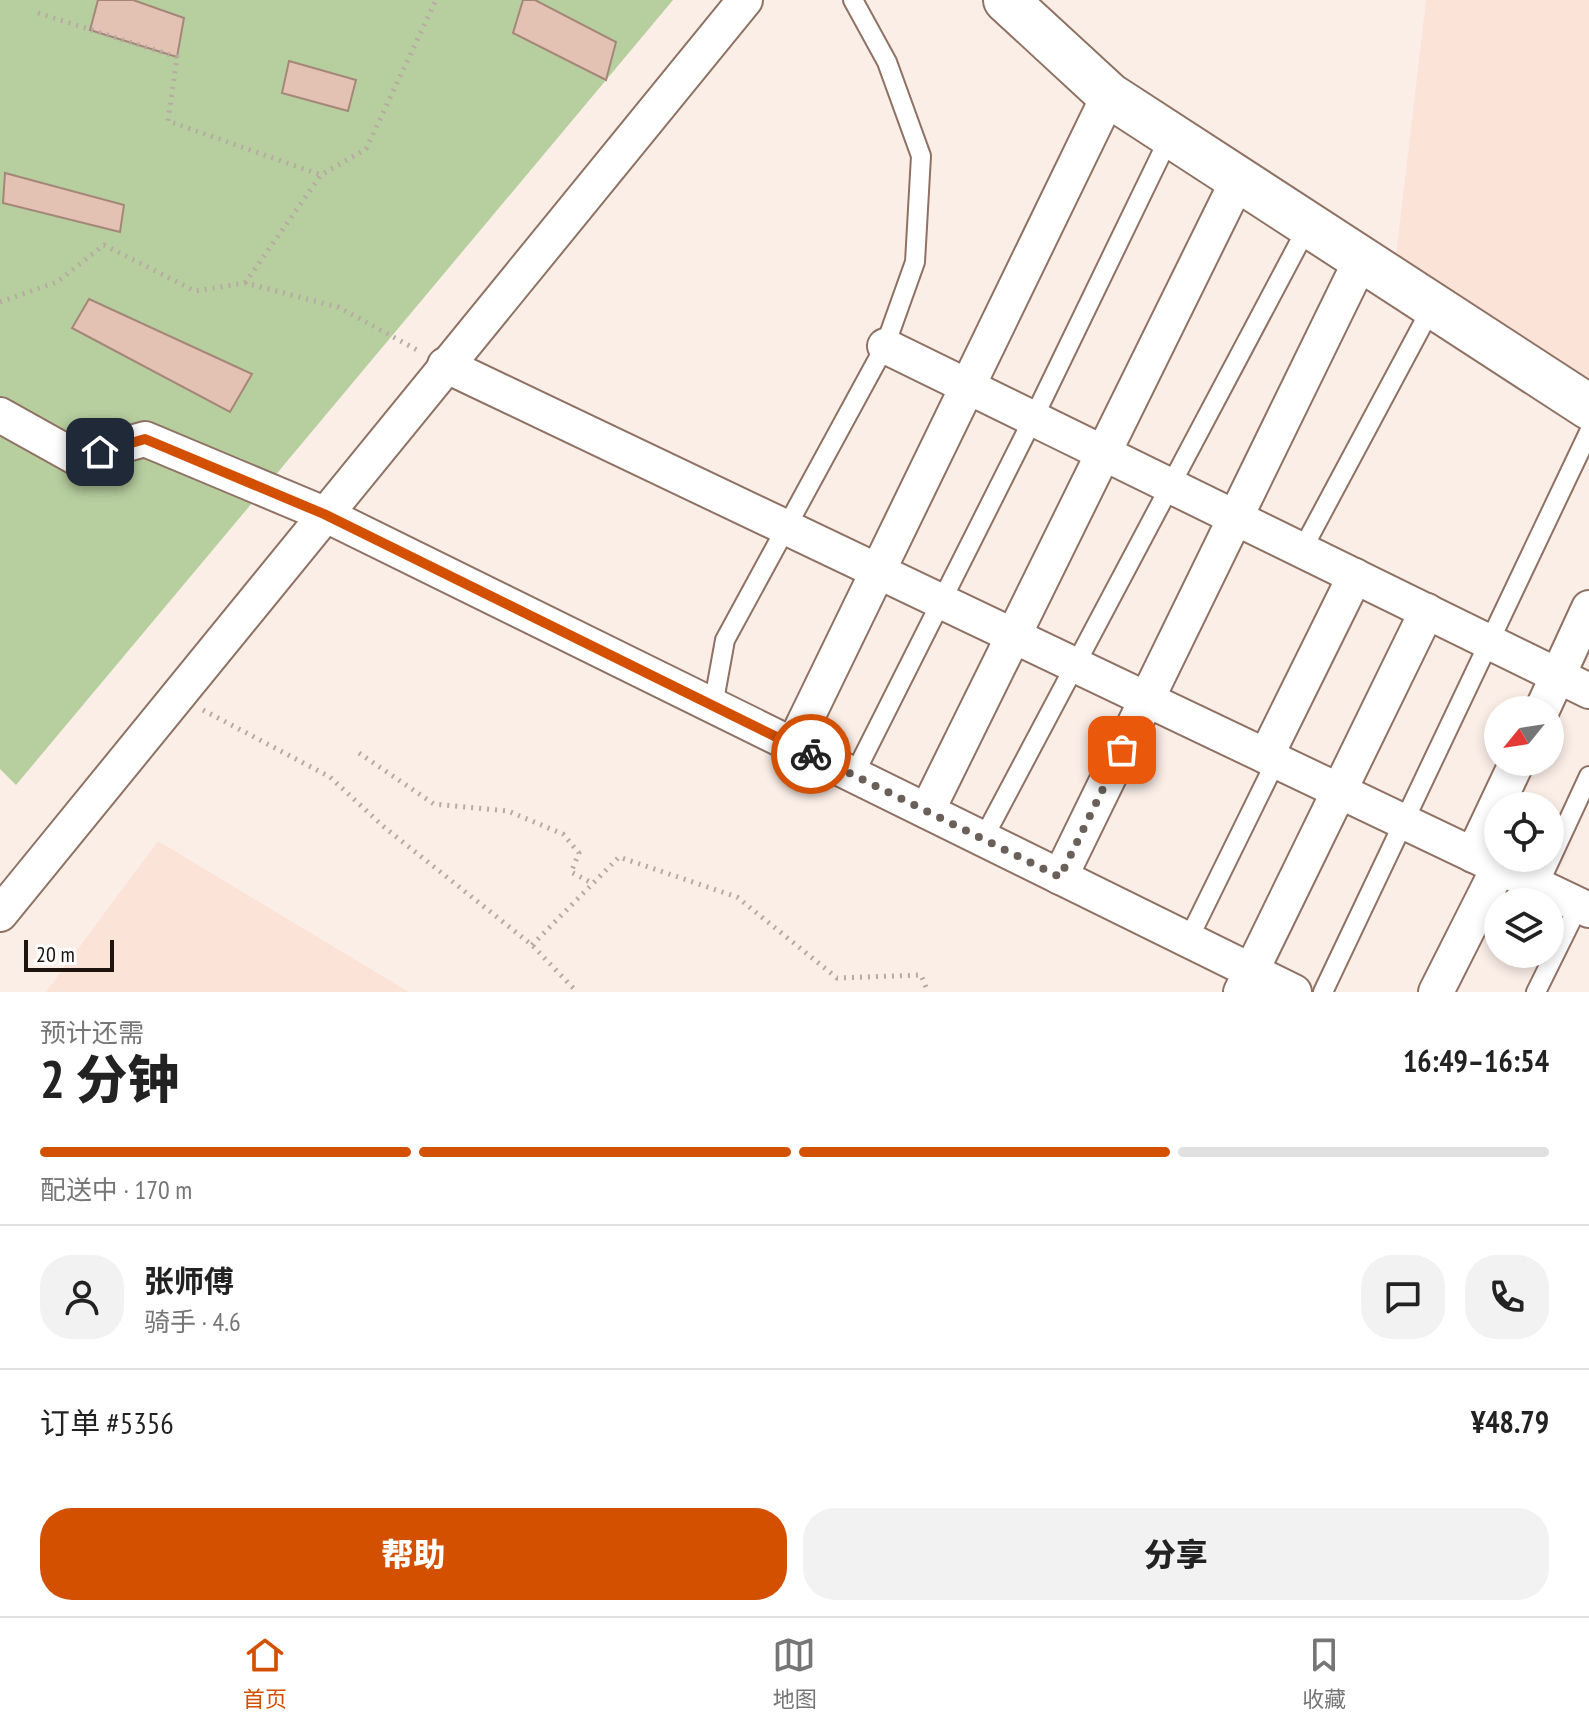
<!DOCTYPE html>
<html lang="zh">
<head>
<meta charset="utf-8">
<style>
  :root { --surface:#fff; --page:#f2f2f2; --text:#222; --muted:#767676; --line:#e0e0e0; --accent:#d35001 }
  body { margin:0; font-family:"PT Sans Narrow","Noto Sans SC",sans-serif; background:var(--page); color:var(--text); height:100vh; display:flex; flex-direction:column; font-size:30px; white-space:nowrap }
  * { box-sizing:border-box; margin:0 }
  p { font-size:26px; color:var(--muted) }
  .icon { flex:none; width:44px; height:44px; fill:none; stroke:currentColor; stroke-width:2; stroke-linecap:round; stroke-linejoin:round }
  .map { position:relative; height:992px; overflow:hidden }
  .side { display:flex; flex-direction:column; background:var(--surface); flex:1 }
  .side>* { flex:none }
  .needle { width:52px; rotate:240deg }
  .buttons { position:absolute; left:1484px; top:696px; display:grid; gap:16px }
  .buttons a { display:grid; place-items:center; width:80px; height:80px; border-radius:50%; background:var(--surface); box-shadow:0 4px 12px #0003; font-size:40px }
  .scale { position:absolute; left:24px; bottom:20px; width:90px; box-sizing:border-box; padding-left:8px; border:4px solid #1e130d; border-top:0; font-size:22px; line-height:28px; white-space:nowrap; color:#1e130d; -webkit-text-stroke:6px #fff; paint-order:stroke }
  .pin { position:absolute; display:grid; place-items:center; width:68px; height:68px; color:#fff; margin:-34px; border-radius:16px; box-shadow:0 4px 12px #0006 }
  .courier { position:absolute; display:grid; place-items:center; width:80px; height:80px; margin:-40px; border:6px solid #d35001; border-radius:50%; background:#fff; color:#222; box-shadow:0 2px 10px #0007 }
  .headline em { font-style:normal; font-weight:800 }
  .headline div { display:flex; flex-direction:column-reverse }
  .headline { display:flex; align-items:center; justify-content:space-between; height:136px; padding:0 40px }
  h1 { font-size:52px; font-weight:800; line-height:60px }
  .bar { display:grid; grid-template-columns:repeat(4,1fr); gap:12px 8px; align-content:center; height:96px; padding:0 40px }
  .bar i { height:10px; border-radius:6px; background:var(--line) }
  .bar .on { background:var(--accent) }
  .bar p { grid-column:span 4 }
  .line { display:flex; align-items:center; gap:20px; padding:0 40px; border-top:2px solid var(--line) }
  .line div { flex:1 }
  .round { display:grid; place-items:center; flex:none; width:84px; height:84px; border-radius:32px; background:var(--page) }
  .action { display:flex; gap:16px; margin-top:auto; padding:16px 40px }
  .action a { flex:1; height:92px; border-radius:32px; background:var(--accent); color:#fff; font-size:32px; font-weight:800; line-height:92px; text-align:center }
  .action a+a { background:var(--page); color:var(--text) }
  .tab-bar { display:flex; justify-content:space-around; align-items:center; height:112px; border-top:2px solid var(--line); background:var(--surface); font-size:22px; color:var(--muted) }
  .tab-bar a { display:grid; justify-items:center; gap:4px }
  .tab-bar .on { color:var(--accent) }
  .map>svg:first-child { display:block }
  .built { fill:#fce3d8 }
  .green { fill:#b7cf9f }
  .building { fill:#e3c2b4; stroke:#a58779; stroke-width:2 }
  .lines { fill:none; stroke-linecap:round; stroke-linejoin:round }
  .lane-casing { stroke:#8f7264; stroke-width:22 }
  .street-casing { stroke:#8f7264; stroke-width:38 }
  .secondary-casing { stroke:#8f7264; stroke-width:48 }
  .path { stroke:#b7aaa3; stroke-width:5; stroke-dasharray:2 6; stroke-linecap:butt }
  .lane { stroke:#fff; stroke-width:18 }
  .street { stroke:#fff; stroke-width:34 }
  .secondary { stroke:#fff; stroke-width:44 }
  .done { stroke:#6b6059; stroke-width:8; stroke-dasharray:0 14.4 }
  .route { stroke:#d35001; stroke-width:10 }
</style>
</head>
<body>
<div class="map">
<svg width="1589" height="992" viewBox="0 0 1589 992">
  <rect width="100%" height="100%" fill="#fbeee7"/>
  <!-- built -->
  <g class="built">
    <polygon points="1426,0 1589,0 1589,383 1396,255"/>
    <polygon points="158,841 409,992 46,992"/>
  </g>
  <!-- green -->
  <polygon class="green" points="0,0 673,0 16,785 0,769"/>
  <!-- building -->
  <g class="building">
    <polygon points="98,0 133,0 184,18 177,57 90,30"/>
    <polygon points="523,0 535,0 616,42 606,80 513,33"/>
    <polygon points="289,61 356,80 348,111 282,93"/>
    <polygon points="5,173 124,205 120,232 3,203"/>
    <polygon points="89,299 252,374 230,412 72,328"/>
  </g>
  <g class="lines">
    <defs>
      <g id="lane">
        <polyline points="1302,550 1432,307"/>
        <polyline points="713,706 725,640 885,346 915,262 921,156 887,62 853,0"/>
        <polyline points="854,775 1033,419 1170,136"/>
        <polyline points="983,839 1308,226"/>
        <polyline points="1538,886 1589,776"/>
        <polyline points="1188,940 1276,761"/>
        <polyline points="1323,992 1589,432"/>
        <polyline points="1536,992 1579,905"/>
      </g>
      <g id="street">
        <polyline points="885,346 1589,691"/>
        <polyline points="445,365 1589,910"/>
        <polyline points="0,415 77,458 145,439 324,514 1294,992"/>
        <polyline points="1542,710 1589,608"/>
        <polyline points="793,746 1109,95"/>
        <polyline points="1266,756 1355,576"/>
        <polyline points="927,811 1238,180"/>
        <polyline points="1473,855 1517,762"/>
        <polyline points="1060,877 1361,260"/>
        <polyline points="0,914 745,0"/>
        <polyline points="1241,992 1427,611"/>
        <polyline points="1436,992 1499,867"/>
      </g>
      <polyline id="secondary" points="1006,0 1109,95 1589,407"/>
    </defs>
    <!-- lane casing -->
    <use href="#lane" class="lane-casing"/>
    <!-- street casing -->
    <use href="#street" class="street-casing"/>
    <!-- secondary casing -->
    <use href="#secondary" class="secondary-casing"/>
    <!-- path -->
    <g class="path">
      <polyline points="38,13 177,57 168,121 321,175"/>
      <polyline points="245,283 321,175 366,149 436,0"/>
      <polyline points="0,302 57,282 104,245 195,291 245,283 338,307 419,351"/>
      <polyline points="203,710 330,777 384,827 532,945 577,992"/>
      <polyline points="359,753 434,804 508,811 563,834 579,853 571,872 592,883"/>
      <polyline points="532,945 619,857 737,897 837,978 921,975 928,992"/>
    </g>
    <!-- lane -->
    <use href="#lane" class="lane"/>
    <!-- street -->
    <use href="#street" class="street"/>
    <!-- secondary -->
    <use href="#secondary" class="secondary"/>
  </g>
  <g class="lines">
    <!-- done -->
    <polyline class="done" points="811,754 1060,877 1122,750"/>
    <!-- route -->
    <polyline class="route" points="100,452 145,439 324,514 811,754"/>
  </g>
</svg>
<div class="buttons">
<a><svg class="needle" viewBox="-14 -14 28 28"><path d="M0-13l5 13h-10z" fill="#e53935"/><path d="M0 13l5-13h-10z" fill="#767676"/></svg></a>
<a><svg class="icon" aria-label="locate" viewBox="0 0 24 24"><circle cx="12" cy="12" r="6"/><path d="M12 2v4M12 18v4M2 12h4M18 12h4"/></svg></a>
<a><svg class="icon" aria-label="layers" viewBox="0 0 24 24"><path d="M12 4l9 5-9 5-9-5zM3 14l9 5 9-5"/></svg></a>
</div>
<div class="scale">20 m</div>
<div class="pin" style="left:1122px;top:750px;background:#ea580c"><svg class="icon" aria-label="bag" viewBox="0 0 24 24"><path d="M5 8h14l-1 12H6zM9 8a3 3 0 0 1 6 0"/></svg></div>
<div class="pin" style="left:100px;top:452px;background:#1f2937"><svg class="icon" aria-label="home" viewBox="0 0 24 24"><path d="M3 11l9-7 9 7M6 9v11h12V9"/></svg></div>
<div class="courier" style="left:811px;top:754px"><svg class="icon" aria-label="bike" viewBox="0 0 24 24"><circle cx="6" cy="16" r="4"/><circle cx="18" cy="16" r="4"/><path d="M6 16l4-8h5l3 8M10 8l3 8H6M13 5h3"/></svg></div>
</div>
<section class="side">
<div class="headline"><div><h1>2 分钟</h1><p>预计还需</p></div><em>16:49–16:54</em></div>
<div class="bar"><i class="on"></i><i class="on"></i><i class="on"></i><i></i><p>配送中 · 170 m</p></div>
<div class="line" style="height:144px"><a class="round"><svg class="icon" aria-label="person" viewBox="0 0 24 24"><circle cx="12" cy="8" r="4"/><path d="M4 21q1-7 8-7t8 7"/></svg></a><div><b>张师傅</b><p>骑手 · 4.6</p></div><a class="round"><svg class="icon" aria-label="chat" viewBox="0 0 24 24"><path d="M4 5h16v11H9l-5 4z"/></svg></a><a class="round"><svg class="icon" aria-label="phone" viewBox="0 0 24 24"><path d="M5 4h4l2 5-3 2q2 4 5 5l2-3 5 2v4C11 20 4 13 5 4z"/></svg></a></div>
<div class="line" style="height:104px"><div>订单 #5356</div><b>¥48.79</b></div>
<div class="action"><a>帮助</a><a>分享</a></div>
</section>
<nav class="tab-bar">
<a class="on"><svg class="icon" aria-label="home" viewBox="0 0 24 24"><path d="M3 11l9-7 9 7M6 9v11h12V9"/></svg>首页</a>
<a><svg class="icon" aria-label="map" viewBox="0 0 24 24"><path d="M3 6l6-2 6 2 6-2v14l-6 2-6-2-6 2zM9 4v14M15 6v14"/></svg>地图</a>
<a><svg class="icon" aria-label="saved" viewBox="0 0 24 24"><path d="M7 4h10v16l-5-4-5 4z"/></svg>收藏</a>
</nav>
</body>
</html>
